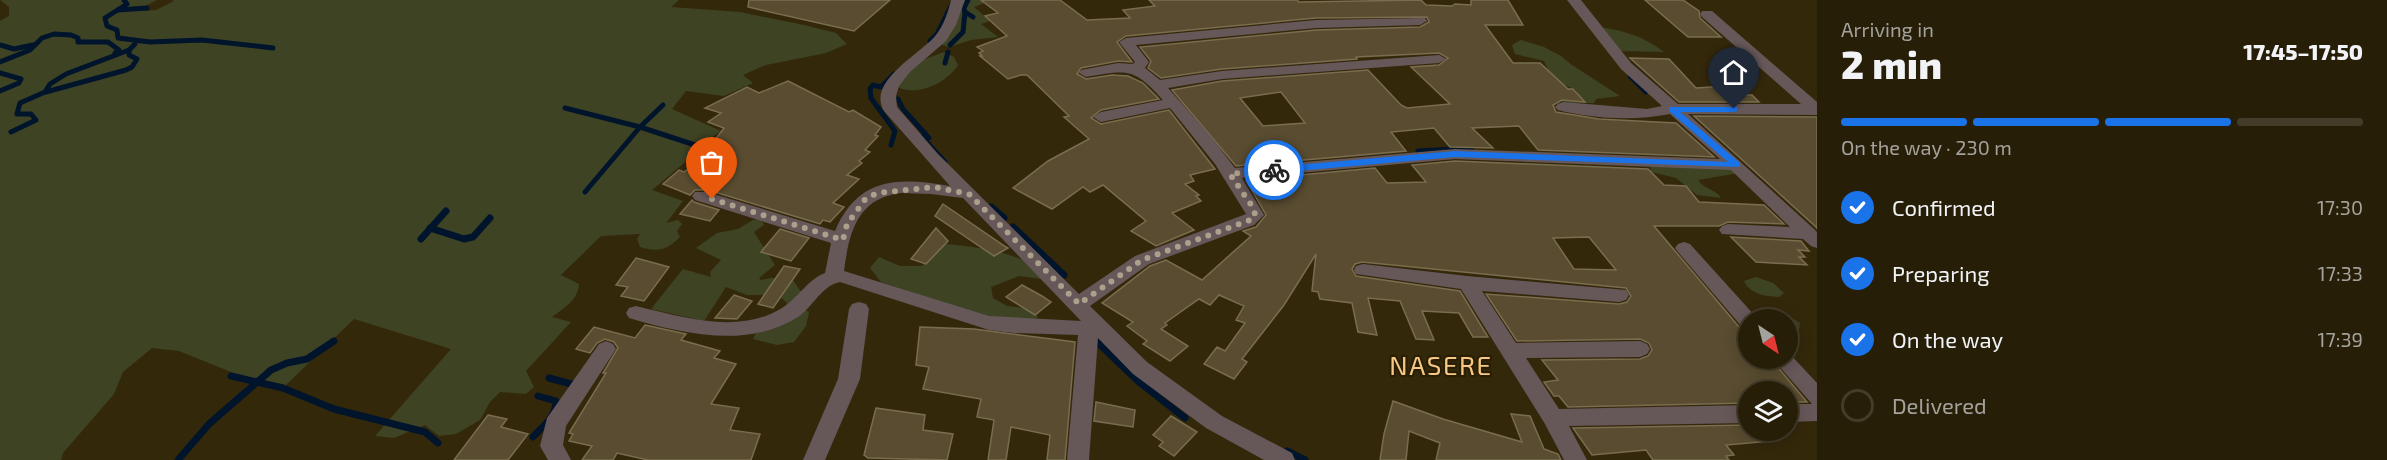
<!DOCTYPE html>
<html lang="en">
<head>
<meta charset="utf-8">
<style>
  :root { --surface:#271e08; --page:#332b16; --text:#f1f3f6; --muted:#a4a29c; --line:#433c29; --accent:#1a73e8 }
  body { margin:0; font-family:"Exo 2",sans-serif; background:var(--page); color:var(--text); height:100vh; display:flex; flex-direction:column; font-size:22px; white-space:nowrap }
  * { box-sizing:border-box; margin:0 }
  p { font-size:20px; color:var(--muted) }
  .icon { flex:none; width:33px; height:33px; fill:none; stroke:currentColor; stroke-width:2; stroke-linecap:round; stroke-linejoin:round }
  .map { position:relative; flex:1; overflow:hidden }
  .side { display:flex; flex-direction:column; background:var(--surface); width:570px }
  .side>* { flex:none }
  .needle { width:39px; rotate:145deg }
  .tools { position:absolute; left:1738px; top:309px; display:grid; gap:12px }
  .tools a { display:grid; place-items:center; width:60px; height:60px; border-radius:50%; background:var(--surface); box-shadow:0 3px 15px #0003,0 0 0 2px var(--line); font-size:30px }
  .pin { position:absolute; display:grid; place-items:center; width:51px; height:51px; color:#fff; margin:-62px -26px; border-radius:50% 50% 50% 0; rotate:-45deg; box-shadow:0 0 6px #0007 }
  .pin .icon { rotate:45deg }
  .courier { position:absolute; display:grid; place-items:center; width:60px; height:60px; margin:-30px; border:4px solid #1a73e8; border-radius:50%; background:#fff; color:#222; box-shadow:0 2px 8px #0007 }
  .summary em { font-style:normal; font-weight:800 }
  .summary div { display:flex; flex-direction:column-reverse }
  .summary { display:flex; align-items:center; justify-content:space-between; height:102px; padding:0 24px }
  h1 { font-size:39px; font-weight:800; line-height:45px }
  .bar { display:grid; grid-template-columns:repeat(4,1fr); gap:9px 6px; align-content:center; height:72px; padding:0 24px }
  .bar i { height:8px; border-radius:4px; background:var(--line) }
  .bar .selected { background:var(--accent) }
  .bar p { grid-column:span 4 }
  ol { padding:0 24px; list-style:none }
  li { display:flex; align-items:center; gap:18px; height:66px }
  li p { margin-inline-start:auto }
  li .icon { padding:6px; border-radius:50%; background:var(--accent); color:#fff; stroke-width:4 }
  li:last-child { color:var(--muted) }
  li i { width:33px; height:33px; border:3px solid var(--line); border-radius:50% }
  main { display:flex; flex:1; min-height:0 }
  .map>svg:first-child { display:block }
  .green { fill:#3e4324 }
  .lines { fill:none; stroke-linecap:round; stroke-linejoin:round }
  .stream-far1 { stroke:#00142c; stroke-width:5 }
  .stream { stroke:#00142c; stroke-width:7 }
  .building { fill:#594c30; stroke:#7a6d4f; stroke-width:1.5; fill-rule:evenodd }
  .minor { fill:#665759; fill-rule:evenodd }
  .route { fill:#1a73e8 }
  .done { stroke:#aaa08c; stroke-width:6; stroke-dasharray:0 10.8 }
  .labels { text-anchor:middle; stroke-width:4.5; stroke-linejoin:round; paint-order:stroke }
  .quarter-label { font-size:26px; letter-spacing:1.5px; fill:#f7c885; stroke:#2a1e02 }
</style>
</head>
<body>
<main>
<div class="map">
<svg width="1817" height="460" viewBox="0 0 1817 460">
  <rect width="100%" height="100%" fill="#34280b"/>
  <!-- green -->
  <g class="green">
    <path d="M0,0H157L139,9L144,11L156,10L174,1L172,0H679L671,7L740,12L804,25L836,33L847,44L826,53L766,65L743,75L753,83L724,96L686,91L672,109L721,131L693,151L696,153L652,190L683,201L666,223L678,220L682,224L677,231L680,237C666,251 658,252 640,247L637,239L640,234L601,236L561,275L579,284C578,300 564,308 552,317L571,322L526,371L534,387L526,394L500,392L490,402L480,420L456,434L439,436L425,425L394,438L375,436L451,349L354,319L283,388L256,382L179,351L152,348L123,372L114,394L63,453L61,460H0V21L9,16V7Z"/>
    <polygon points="964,0 992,0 974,7 990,21 981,24 998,37 971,40 949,47 942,45 955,26"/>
    <path d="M1599,27C1625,31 1643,36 1664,52L1618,51Z"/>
    <polygon points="1521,40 1544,47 1561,56 1572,65 1620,96 1596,99 1594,103 1569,103 1556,100 1579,96 1576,90 1546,77 1548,69 1544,61 1515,54 1512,45"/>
    <path d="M944,52L954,57L958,65C947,83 915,98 896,86L920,61Z"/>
    <path d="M1712,161L1739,173L1698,180C1703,189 1716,189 1721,198L1697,195L1676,178L1651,172L1650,165Z"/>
    <polygon points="761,219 764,225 754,232 775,265 759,278 761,280 771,278 793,280 801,292 803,309 809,312 806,326 794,342 777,345 753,339 756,333 786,309 787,303 778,295 747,295 726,287 704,321 651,309 683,269 711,277 710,272 721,260 696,248 717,233 738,229 753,220"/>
    <path d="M944,244C971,246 1034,253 1048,280L1019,276L991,287L993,298L1007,306L1033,309L1038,318L1023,321H1005L952,306L881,282L870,268L879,257L900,266H922Z"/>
    <path d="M1756,277L1773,283L1784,293L1779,297C1764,296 1750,294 1744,281Z"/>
    <polygon points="1770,309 1787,315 1800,323 1798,335 1788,349 1788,320 1755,319 1753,312"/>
  </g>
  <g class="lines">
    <!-- stream-far1 -->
    <g class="stream-far1">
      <polyline points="124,0 127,4 105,18 107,26 117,30 118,38 150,42 202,40 273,48"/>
      <polyline points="968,0 964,8 965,12 973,17"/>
      <polyline points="118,10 147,8"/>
      <polyline points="930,41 937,34 954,0"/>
      <polyline points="0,45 14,49 33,45"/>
      <polyline points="950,45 963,32 965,12"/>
      <polyline points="0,62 30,50 42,38 54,34 71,35 78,38 78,42 108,42 119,50 115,53"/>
      <polyline points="945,63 948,52"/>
      <polyline points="0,73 21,79 19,83 0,91"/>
      <polyline points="1630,76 1646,92"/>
      <polyline points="46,92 126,70 132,67 137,59 129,55 129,50"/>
      <polyline points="898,99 903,109 929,138"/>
      <polyline points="565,108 640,127 695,145"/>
      <polyline points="11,132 36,120 31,114 17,114 20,103 45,92 50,84 66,74 129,50 135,44"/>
      <polyline points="922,137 945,162"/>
      <polyline points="891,145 895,131 871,98 870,89 873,85 881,87 894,74"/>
      <polyline points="1418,151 1472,148"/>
      <polyline points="585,192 640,127 663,105"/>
    </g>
    <!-- stream -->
    <g class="stream">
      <polyline points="991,207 1004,218"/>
      <polyline points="1013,227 1064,275"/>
      <polyline points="430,228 464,239 473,237 490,218"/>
      <polyline points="421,239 446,211"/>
      <polyline points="1097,342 1139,382 1185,418"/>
      <polyline points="231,376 283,388 334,409 425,432 438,443"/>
      <polyline points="549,378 575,385 577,382"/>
      <path d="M533,437C543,426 556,417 556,401L538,396"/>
      <polyline points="1287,451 1305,460"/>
      <polyline points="178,460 209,424 271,370 287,363 307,359 334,341"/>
    </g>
  </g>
  <!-- building -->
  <g class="building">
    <polygon points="749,0 890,0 854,31 748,7"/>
    <path d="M981,0H1060L1087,20L1130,18L1123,10L1155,6L1149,0H1297L1299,2L1421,0L1426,5L1452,6L1455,4L1471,5V0H1508L1523,25H1485L1513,63H1540L1568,89H1573L1585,102L1562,100L1553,105L1556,112L1599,119L1676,123L1714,157L1538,150L1519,126L1472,128L1493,148L1450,147L1434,128L1391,132L1406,151L1236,166L1172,90L1222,81L1368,70L1401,105L1407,108L1450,104L1411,67L1439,65L1448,58L1439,53L1356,57L1357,59L1222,69L1161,78L1148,68L1151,61L1140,47L1316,30L1420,27L1429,22L1427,17L1316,18L1126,36L1117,42L1132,62L1118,61L1081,68L1077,74L1086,79L1112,75L1128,76L1143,83L1159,99L1101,110L1091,118L1101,124L1169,110L1215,169L1190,175L1194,181L1185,184L1199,195L1196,196L1201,201L1172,213L1194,230L1156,246L1131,231L1146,221L1103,185L1090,192L1083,187L1052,209L1013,188L1048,161L1089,139L1064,117L1069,116L1027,75H1021L1008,79L980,56H982L979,53L983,51L977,47L1007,36L985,16L998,13ZM1281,92L1305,123L1263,126L1240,98Z"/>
    <polygon points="1645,0 1683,0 1699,11 1700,18 1721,37 1688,37"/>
    <polygon points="1630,58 1669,59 1696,88 1727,86 1738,95 1752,95 1759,102 1679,102"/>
    <polygon points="788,81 849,112 853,110 881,127 875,135 878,136 865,150 870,152 859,161 862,163 847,175 859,179 833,203 844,207 830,222 823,220 820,224 708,190 695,190 690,195 663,184 679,170 684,172 699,161 724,128 708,122 721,113 705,108 747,87 759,93"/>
    <polygon points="1694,116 1817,117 1817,229 1816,227"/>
    <path d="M1455,161L1648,169L1664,185L1686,186L1699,202L1764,205L1784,224L1728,222L1719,226H1654L1740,328L1749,331V358H1770L1807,402H1788V392H1749V403L1568,407L1559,396H1554L1544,382L1558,380L1542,360L1640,359L1648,356L1652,350L1649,343L1640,339L1517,341L1486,294L1619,304L1627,302L1631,296L1626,288L1362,262L1355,264L1352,269L1356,276L1460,291L1488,337H1473L1459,313L1422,311L1434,340L1416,339L1400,301L1368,298L1377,335L1358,332L1352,303L1320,299L1318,292L1312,291L1316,254L1284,305L1242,359L1247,362L1234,379L1204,364L1217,347L1225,351L1245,323L1236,320L1244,306L1219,295L1210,305L1199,299L1165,323L1167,325L1161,329L1188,346L1170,361L1143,344L1147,341L1127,326L1133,322L1102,303L1150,266L1166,260L1202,280L1251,236L1243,231L1256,227L1266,215L1246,180L1375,168L1387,183L1426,182L1412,165ZM1589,237L1616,270L1574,269L1553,238Z"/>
    <polygon points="692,200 694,202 719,210 710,221 680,214"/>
    <polygon points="943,204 1006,247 1008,248 994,256 935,216"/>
    <polygon points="936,228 948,241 926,264 911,259"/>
    <polygon points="780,229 809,238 791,261 761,252"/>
    <polygon points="1731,237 1801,241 1809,251 1798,250 1805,257 1799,257 1807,265 1756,262"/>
    <polygon points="636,258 669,267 644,301 621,296 628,287 616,285"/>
    <polygon points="784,266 800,269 773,308 758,304"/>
    <polygon points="1022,285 1042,296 1051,302 1035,315 1006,297"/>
    <polygon points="734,295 752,301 737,319 715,318"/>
    <polygon points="645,325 686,334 681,340 720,351 714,358 736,364 711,404 739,408 730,430 760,434 751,460 648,460 617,453 613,460 582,460 592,446 569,441 573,434 569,433 606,373 603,373 618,348 614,342 605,339 597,343 590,353 576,349 594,327 635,338"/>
    <polygon points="920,327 974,329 1075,342 1065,460 1047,460 1050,435 1011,427 1006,460 988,460 994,420 977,417 981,399 923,389 929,367 916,365"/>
    <polygon points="1393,401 1443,419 1522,442 1511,414 1530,416 1544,449 1558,454 1561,460 1436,460 1440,443 1409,431 1406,460 1380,460 1384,434"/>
    <polygon points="1096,402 1135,410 1133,427 1094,421"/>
    <polygon points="876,408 925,415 923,430 953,434 947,460 868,458 864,455"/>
    <polygon points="488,415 507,419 501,427 528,434 508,460 454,460"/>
    <polygon points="1171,416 1197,432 1174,456 1159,446 1163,442 1153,435"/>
    <polygon points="1749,425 1749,430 1762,430 1770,441 1726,445 1734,455 1726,456 1729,460 1653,460 1646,450 1592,455 1573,428"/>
  </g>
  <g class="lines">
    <!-- minor -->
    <g class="minor">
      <path d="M951,0H965L956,25L946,41L910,72L899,86L896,96L897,107L938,154L1079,294L1135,256L1246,214L1215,164L1170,108L1101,122L1093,117L1101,112L1163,100C1133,67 1128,70 1086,77L1079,73L1081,70L1118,63L1133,64L1135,62L1119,42L1126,38L1316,20L1425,18L1427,21L1420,25L1316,28L1136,45L1149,62L1145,68L1160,80L1222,71L1439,55L1446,59L1439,63L1222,79L1168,88L1208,133L1235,168L1455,149L1720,159L1670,114C1635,121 1593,119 1558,110L1555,107L1558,104L1563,102L1647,109L1662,106L1621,69L1567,0H1581L1631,63L1678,104H1801L1702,17L1700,14L1702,11H1712L1817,102V115L1688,114L1814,229L1817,232V248L1811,246L1803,239L1722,234L1719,230L1722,226L1728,224L1790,227L1731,170L1455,159L1242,178L1264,215L1254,225L1149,264L1090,306L1147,362L1222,416L1292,453L1295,460H1264L1206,428L1133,374L1098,338L1089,460H1067L1078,335L1014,333L989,330L840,282C821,286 813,307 798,317C747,349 684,334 629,318L626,313L629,308L636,306C682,317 739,335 782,308C798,298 807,280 825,273L831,243L695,200L692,196L695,192H707L835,231C858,177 898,177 950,186L884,111C866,81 921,54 936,35C944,25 948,12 951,0ZM901,193L931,194L963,198L1081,321L989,316L844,271C849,233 857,198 901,193Z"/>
      <polygon points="1684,242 1690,244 1756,317 1758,320 1749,320 1749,329 1742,327 1678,252 1675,248 1678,244"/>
      <polygon points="1363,264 1467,276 1626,290 1629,295 1626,300 1619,302 1482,291 1516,343 1640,341 1647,344 1650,349 1647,354 1640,357 1526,358 1559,409 1749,405 1749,423 1569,426 1587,460 1564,460 1545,424 1461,289 1356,274 1354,270 1356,266"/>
      <polygon points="859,302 866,304 869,309 860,379 825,460 803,460 838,379 849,309 852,304"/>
      <polygon points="606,341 613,344 616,349 566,426 563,445 571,460 548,460 540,446 547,418 599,344"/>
      <polygon points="1788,352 1817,383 1817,421 1788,422 1788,404 1812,404 1772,358 1788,358"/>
    </g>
  </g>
  <!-- route -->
  <polygon class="route" points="1672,107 1737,107 1737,111 1734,112 1680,112 1740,163 1740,167 1455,157 1274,173 1269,170 1274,167 1455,151 1728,162 1669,111 1669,107"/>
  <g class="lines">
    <!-- done -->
    <polyline class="done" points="712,199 843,240 847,224 856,212 866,198 878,193 934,187 969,194 1079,304 1142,260 1253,219 1255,215 1254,209 1230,174 1274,170"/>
  </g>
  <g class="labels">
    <!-- quarter labels -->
    <g class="quarter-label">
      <text x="1441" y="375">NASERE</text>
    </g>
  </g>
</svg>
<div class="tools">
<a><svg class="needle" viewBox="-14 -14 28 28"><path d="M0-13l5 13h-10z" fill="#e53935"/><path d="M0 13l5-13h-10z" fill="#a4a29c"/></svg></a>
<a><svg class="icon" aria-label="layers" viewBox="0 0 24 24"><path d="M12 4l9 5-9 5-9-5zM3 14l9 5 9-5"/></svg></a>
</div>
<div class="pin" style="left:712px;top:199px;background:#ea580c"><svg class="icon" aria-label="bag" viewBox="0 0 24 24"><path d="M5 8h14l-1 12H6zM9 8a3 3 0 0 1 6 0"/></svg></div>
<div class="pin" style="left:1734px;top:109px;background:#1f2937"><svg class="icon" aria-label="home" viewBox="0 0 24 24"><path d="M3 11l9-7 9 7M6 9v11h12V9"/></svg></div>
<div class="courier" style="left:1274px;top:170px"><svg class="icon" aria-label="bike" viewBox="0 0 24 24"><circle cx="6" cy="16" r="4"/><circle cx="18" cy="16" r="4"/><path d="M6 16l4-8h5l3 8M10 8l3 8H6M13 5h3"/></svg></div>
</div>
<section class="side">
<div class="summary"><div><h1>2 min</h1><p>Arriving in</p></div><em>17:45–17:50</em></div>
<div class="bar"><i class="selected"></i><i class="selected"></i><i class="selected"></i><i></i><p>On the way · 230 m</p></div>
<ol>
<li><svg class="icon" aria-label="check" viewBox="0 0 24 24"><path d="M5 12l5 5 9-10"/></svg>Confirmed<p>17:30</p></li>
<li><svg class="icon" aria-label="check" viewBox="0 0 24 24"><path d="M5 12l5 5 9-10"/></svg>Preparing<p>17:33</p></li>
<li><svg class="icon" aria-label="check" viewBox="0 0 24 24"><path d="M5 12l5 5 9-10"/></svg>On the way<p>17:39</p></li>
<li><i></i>Delivered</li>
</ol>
</section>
</main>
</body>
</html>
